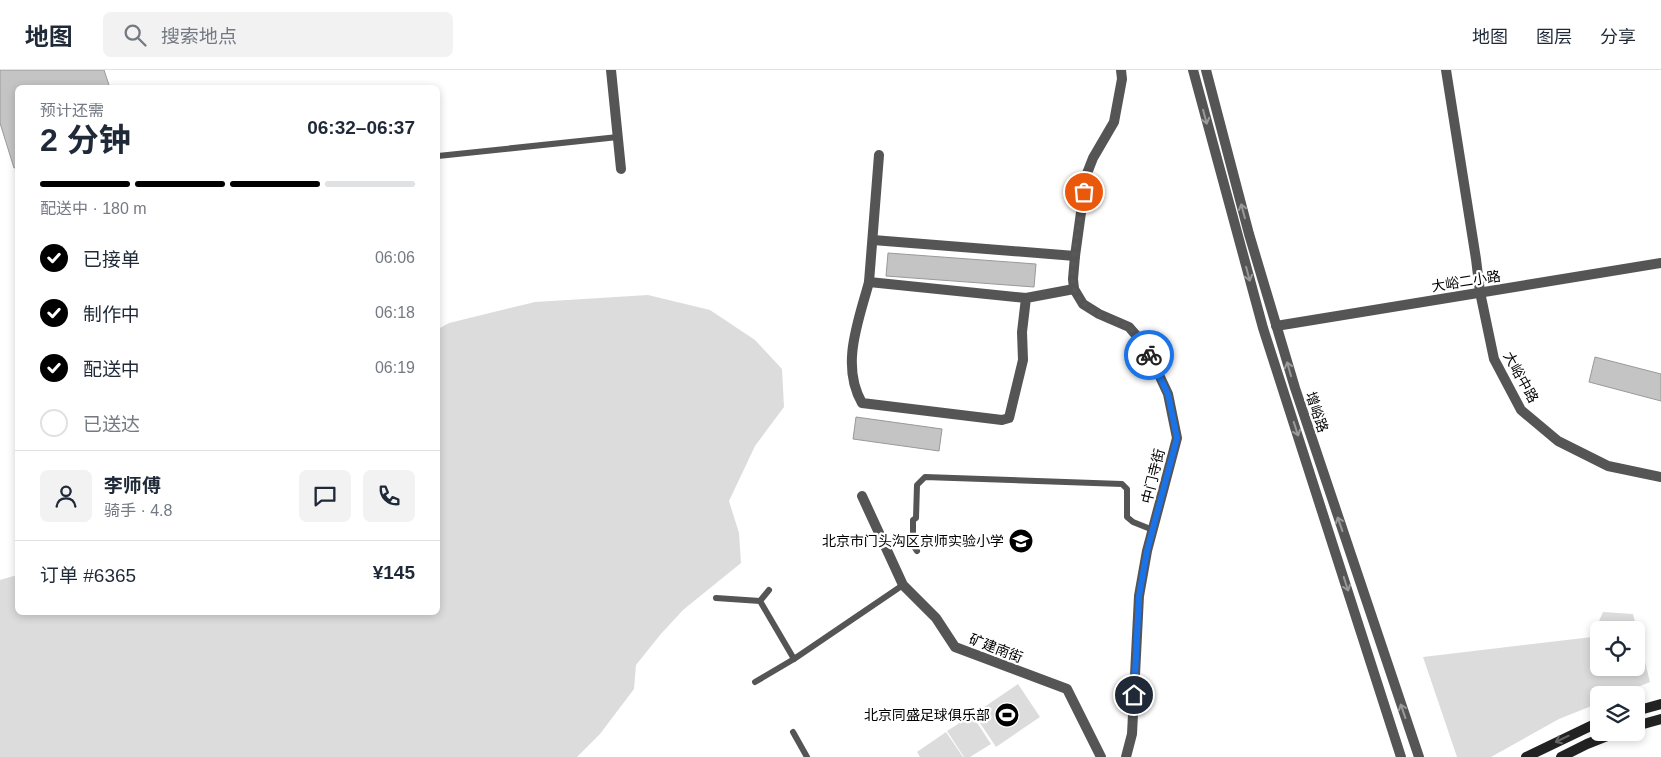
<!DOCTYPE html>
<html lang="zh">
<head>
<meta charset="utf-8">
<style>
  :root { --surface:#fff; --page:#f2f2f3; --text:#1f2937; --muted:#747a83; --line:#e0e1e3; --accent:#000 }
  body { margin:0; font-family:Helvetica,"Noto Sans SC",sans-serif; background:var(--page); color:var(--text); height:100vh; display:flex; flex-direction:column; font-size:19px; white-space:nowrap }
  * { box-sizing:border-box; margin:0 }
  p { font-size:16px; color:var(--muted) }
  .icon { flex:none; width:28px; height:28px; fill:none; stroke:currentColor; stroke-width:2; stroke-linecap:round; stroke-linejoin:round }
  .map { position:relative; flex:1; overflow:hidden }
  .drawer { position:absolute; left:15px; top:15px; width:425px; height:530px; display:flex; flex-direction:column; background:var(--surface); border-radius:8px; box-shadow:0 2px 8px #0003 }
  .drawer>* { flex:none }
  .fabs { position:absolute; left:1590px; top:551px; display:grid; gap:10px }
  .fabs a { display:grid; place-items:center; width:55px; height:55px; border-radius:8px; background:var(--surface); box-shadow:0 2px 8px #0003; font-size:25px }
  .pin { position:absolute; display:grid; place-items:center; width:42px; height:42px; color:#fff; margin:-21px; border:2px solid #fff; border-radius:50%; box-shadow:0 1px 5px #0007 }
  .courier { position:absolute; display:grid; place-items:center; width:50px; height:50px; margin:-25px; border:4px solid #1a73e8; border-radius:50%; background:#fff; color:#222; box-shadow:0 1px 6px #0007 }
  .headline em { font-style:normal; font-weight:700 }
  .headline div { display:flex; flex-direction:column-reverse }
  .headline { display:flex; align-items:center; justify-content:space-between; height:85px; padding:0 25px }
  h1 { font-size:32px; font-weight:700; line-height:38px }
  .bar { display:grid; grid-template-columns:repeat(4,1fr); gap:8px 5px; align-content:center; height:60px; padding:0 25px }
  .bar i { height:6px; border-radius:4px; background:var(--line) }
  .bar .current { background:var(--accent) }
  .bar p { grid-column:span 4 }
  .line { display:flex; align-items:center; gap:12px; padding:0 25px; border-top:1px solid var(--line) }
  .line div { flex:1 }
  .round { display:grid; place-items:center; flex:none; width:52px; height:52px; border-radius:8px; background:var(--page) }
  ol { padding:0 25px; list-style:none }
  li { display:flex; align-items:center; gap:15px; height:55px }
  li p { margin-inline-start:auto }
  li .icon { padding:5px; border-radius:50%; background:var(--accent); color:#fff; stroke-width:4 }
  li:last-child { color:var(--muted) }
  li i { width:28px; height:28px; border:2px solid var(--line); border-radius:50% }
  header { display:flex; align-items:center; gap:30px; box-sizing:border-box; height:70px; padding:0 25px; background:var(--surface); border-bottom:1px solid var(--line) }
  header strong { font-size:24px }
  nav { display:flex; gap:28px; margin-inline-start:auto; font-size:18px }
  .search { width:350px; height:45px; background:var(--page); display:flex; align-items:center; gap:12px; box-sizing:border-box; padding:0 18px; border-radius:8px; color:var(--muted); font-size:19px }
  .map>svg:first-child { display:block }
  .green { fill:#dcdcdc; fill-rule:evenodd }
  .building { fill:#c4c4c4; stroke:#999 }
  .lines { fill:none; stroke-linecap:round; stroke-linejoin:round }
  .service { stroke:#555; stroke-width:6 }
  .minor { stroke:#555; stroke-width:10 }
  .tertiary { stroke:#555; stroke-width:10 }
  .secondary { stroke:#222; stroke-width:10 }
  .oneway { stroke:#999 }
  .oneway2 { stroke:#646464 }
  .done { stroke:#595959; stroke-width:5; stroke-dasharray:0 9 }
  .route { stroke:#1a73e8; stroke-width:6 }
  .labels { text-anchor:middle; stroke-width:4.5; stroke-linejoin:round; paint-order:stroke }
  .street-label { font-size:14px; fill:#000; stroke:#fff }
  .poi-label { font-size:14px; fill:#000; stroke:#fff; text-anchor:end }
</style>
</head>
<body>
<header>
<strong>地图</strong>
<div class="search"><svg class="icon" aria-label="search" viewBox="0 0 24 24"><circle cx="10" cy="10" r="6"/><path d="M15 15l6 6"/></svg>搜索地点</div>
<nav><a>地图</a><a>图层</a><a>分享</a></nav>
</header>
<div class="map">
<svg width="1661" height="687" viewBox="0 0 1661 687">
  <rect width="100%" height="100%" fill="#fff"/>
  <!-- green -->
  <g class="green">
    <polygon points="648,225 710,240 755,270 782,299 784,337 755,376 729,431 739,463 741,493 683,540 660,565 636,595 634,619 600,664 577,687 0,687 0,510 17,505 18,542 438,542 438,259 449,253 535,232"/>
    <path d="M1603,542L1633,544L1650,612L1618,625H1599V633L1559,649L1491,687H1457L1423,587L1592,567ZM1599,560H1636V598H1599Z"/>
    <polygon points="1018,614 1040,647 996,677 974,644"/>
    <polygon points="972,645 991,674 970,687 964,687 947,661"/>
    <polygon points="946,662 963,687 920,687 917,682"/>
  </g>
  <!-- building -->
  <g class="building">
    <polygon points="0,0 104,0 110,18 18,18 18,97 14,98 0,53"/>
    <polygon points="888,183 1036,194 1034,217 886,206"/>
    <polygon points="1595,287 1661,304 1661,331 1589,312"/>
    <polygon points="856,347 942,359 939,381 853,369"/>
  </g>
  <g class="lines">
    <!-- service -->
    <g class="service">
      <polyline points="438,86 618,67"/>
      <polyline points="917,481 913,475 913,450 916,448 917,415 925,407 1122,414 1127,419 1127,447 1133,452 1153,460"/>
      <polyline points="769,520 760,531 794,589"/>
      <polyline points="716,528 760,531"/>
      <polyline points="755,612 794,589 903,515"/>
      <polyline points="793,662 807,687"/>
    </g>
    <!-- minor -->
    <g class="minor">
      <polyline points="611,0 621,99"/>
      <polyline points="1446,0 1476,189 1480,222 1494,289 1521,340 1558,371 1608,396 1661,407"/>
      <polyline points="873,170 1075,186"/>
      <polyline points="869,212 879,85"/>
      <path d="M1026,228L1022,262L1023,290L1009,348L1002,350L862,333C840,295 859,250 869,212L1026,228L1074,219"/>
      <polyline points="862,426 903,515 936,548 955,577 1067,619 1101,687"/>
    </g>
    <!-- tertiary -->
    <g class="tertiary">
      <polyline points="1121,0 1122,9 1114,52 1093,88 1086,106 1075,186 1073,209 1074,219 1083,234 1099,244 1129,257 1142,272 1154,294 1168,324 1177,368 1147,481 1139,526 1132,664 1126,687"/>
      <polyline points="1193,0 1263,258 1401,687"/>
      <polyline points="1206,0 1249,164 1295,318 1419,687"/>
      <polyline points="1276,256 1661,193"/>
    </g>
    <!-- secondary -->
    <g class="secondary">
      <polyline points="1636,641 1661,634"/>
      <polyline points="1636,656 1661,649"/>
      <polyline points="1526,687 1599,652"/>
      <polyline points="1561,687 1587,674 1617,662"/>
    </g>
  </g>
  <!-- one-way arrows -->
  <defs><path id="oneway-shaft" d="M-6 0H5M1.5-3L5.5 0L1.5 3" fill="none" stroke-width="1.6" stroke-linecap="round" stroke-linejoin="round" transform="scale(1.25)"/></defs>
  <g class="oneway">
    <use href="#oneway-shaft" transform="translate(1205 47) rotate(75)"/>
    <use href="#oneway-shaft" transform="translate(1243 141) rotate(-105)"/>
    <use href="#oneway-shaft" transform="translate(1248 204) rotate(75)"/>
    <use href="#oneway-shaft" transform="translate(1289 299) rotate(-106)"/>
    <use href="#oneway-shaft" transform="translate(1296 359) rotate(72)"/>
    <use href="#oneway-shaft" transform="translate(1340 454) rotate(-109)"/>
    <use href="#oneway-shaft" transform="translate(1346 514) rotate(72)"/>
    <use href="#oneway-shaft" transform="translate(1403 641) rotate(-109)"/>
  </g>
  <use class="oneway2" href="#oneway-shaft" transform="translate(1562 669) rotate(154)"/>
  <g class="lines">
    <!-- done -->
    <path class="done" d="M1084,122C1081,142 1069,201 1074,218C1077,230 1090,240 1100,245C1109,249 1121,251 1129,257C1138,264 1144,276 1149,285"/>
    <!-- route -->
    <polyline class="route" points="1134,625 1139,526 1147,481 1177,368 1168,324 1149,285"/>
  </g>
  <!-- icons -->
  <defs>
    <symbol id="school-disc" viewBox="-11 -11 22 22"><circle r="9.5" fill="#000" stroke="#fff"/><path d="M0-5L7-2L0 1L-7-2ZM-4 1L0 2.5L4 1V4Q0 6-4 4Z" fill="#fff"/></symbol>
    <symbol id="stadium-disc" viewBox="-11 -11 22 22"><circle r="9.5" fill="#000" stroke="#fff"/><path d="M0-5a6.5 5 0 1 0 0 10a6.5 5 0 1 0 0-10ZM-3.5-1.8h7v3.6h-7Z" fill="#fff"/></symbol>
  </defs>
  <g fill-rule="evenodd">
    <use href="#school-disc" x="1007" y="457" width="28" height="28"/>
    <use href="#stadium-disc" x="993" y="631" width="28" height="28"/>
  </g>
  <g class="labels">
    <!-- street labels -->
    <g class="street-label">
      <text transform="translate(1466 211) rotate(-9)" y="5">大峪二小路</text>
      <text transform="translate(1521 307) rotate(61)" y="5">大峪中路</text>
      <text transform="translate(1317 342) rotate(71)" y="5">增峪路</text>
      <text transform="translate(1153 406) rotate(-76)" y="5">中门寺街</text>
      <text transform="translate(996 578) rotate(21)" y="5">矿建南街</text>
    </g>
    <!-- poi labels -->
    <g class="poi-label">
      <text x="1004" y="476">北京市门头沟区京师实验小学</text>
      <text x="990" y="650">北京同盛足球俱乐部</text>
    </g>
  </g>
</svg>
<div class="fabs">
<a><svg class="icon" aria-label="locate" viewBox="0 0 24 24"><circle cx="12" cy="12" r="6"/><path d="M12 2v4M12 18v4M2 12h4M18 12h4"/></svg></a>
<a><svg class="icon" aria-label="layers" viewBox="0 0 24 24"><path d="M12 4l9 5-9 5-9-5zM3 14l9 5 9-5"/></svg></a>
</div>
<div class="pin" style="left:1084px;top:122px;background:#ea580c"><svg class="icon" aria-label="bag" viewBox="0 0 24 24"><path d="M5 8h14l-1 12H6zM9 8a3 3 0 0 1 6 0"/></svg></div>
<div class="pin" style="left:1134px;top:625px;background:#1f2937"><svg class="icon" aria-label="home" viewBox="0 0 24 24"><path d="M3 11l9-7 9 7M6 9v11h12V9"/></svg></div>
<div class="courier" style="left:1149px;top:285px"><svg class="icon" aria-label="bike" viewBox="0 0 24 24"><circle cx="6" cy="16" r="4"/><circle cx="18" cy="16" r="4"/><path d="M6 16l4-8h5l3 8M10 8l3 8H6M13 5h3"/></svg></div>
<section class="drawer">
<div class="headline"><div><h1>2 分钟</h1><p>预计还需</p></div><em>06:32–06:37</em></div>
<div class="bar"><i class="current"></i><i class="current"></i><i class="current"></i><i></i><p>配送中 · 180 m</p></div>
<ol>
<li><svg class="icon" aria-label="check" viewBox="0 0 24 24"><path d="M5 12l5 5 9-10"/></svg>已接单<p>06:06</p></li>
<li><svg class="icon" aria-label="check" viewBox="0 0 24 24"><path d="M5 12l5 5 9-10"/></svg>制作中<p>06:18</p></li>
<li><svg class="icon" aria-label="check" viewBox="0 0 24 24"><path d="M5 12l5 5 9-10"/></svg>配送中<p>06:19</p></li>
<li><i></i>已送达</li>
</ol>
<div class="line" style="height:90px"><a class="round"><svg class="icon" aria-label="person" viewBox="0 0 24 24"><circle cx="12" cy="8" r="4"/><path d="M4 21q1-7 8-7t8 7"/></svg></a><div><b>李师傅</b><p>骑手 · 4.8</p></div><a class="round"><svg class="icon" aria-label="chat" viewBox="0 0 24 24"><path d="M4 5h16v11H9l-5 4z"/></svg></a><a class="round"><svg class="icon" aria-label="phone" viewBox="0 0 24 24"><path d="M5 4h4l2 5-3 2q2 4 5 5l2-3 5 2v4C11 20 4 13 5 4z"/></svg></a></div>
<div class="line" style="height:65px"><div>订单 #6365</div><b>¥145</b></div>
</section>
</div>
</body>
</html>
